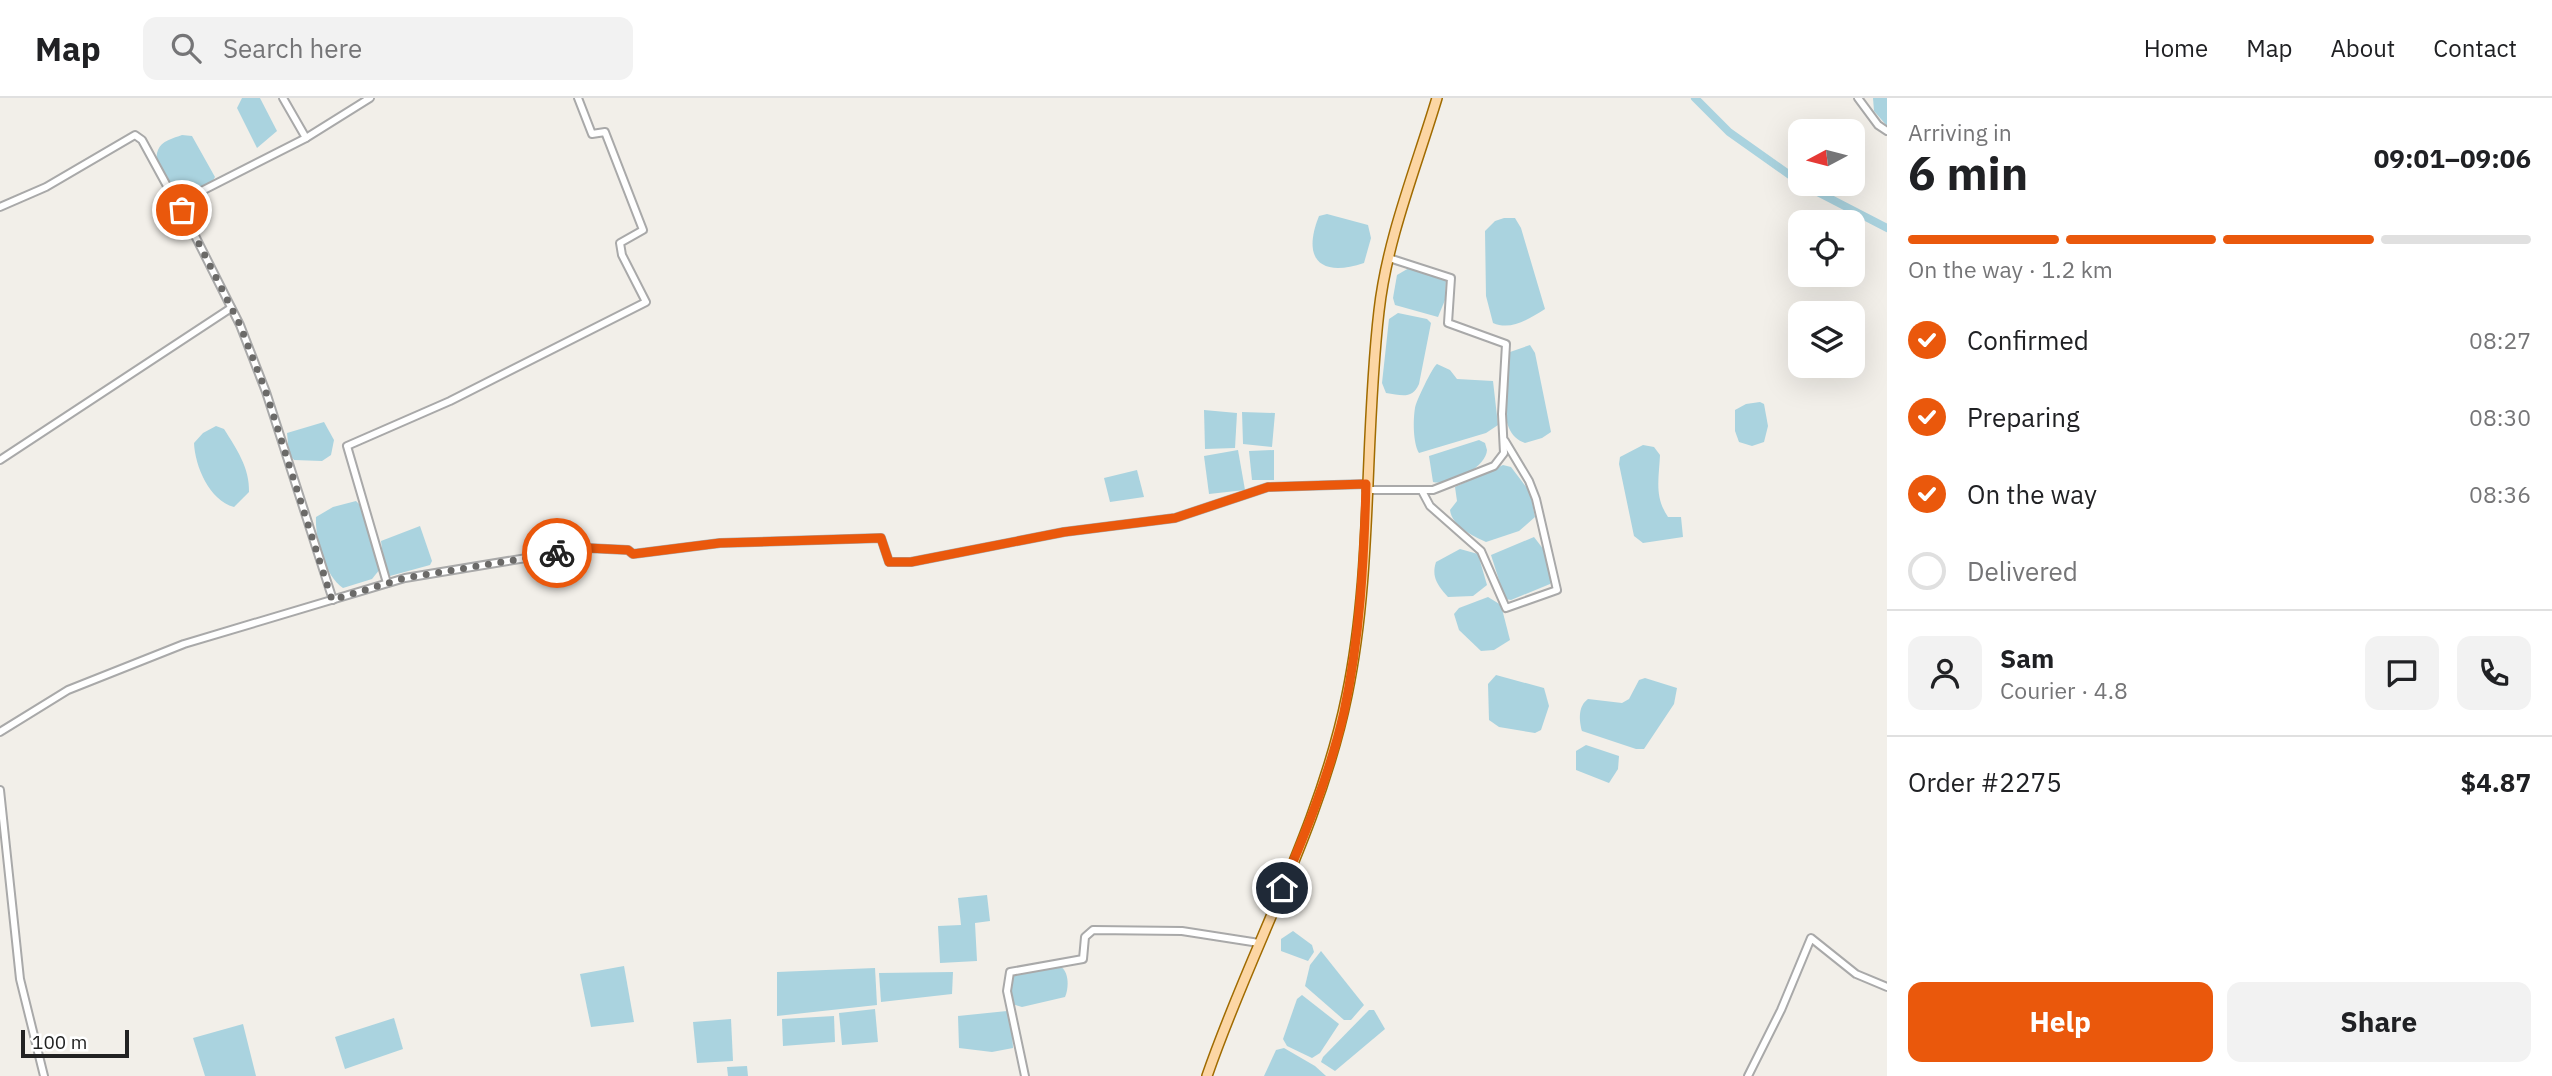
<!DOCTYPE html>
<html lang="en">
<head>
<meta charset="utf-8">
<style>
  :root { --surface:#fff; --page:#f2f2f2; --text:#202124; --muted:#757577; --line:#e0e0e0; --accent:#ea580c }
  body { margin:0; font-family:"IBM Plex Sans",sans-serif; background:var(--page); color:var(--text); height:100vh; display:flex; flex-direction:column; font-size:26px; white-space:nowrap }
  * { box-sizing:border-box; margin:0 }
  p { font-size:23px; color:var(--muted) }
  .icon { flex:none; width:38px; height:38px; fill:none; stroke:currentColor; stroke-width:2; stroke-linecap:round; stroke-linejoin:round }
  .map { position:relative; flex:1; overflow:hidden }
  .sheet { display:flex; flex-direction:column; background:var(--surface); width:665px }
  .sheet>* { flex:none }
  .needle { width:46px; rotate:263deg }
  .buttons { position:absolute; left:1788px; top:21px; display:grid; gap:14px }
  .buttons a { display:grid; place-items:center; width:77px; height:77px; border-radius:14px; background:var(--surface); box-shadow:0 7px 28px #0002; font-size:35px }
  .scale { position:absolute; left:21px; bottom:18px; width:108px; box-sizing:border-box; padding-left:7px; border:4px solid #222; border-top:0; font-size:19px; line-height:24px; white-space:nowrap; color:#222; -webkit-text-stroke:5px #fff; paint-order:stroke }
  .pin { position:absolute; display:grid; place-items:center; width:60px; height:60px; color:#fff; margin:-30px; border:4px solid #fff; border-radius:50%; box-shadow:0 2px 7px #0007 }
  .courier { position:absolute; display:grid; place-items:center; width:70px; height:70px; margin:-35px; border:5px solid #ea580c; border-radius:50%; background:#fff; color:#222; box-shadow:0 2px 9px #0007 }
  .overview em { font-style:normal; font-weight:700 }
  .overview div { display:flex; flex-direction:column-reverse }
  .overview { display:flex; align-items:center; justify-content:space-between; height:119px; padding:0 21px }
  h1 { font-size:46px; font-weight:700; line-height:52px }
  .bar { display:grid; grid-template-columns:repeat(4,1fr); gap:10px 7px; align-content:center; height:84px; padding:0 21px }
  .bar i { height:9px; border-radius:5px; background:var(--line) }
  .bar .on { background:var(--accent) }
  .bar p { grid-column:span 4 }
  .line { display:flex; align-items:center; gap:18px; padding:0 21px; border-top:2px solid var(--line) }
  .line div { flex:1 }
  .round { display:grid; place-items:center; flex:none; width:74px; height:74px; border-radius:14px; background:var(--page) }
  ol { padding:0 21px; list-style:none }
  li { display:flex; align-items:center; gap:21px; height:77px }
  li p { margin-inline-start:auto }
  li .icon { padding:7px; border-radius:50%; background:var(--accent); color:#fff; stroke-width:4 }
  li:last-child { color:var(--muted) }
  li i { width:38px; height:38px; border:4px solid var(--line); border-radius:50% }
  .action { display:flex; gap:14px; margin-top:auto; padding:14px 21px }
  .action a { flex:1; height:80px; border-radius:14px; background:var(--accent); color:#fff; font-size:28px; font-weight:700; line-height:80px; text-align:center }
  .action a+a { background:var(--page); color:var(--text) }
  header { display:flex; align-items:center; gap:42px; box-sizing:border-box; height:98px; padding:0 35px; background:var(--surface); border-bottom:2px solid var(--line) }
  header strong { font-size:33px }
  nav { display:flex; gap:38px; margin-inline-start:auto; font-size:24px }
  .search { width:490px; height:63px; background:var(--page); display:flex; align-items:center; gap:18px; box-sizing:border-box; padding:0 24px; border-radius:14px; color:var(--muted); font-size:26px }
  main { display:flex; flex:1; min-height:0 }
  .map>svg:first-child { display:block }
  .water { fill:#aad3df }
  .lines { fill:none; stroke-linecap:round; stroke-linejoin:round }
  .canal { stroke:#aad3df; stroke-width:8 }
  .minor-casing { stroke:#a9a9a9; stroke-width:10 }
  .primary-casing { stroke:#a06b00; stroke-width:12 }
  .minor { stroke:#fff; stroke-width:6 }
  .primary { stroke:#fcd6a4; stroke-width:9 }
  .done { stroke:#6b6a68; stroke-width:7; stroke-dasharray:0 12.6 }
  .route { stroke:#ea580c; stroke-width:9 }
</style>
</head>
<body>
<header>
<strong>Map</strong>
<div class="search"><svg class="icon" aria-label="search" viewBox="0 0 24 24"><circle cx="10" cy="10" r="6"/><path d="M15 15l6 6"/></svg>Search here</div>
<nav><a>Home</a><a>Map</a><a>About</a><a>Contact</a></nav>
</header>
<main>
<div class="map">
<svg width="1887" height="978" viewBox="0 0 1887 978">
  <rect width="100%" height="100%" fill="#f2efe9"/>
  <!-- water -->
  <g class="water">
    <polygon points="242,0 260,0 277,33 257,50 237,10"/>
    <polygon points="1873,0 1887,0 1887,28 1874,13"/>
    <path d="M182,37L192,38L215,79L210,88L185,98C172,93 151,68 158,52C161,43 174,40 182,37Z"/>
    <path d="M1327,116L1368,127L1371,140L1364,165C1319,180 1302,160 1319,118Z"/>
    <path d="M1504,120H1515L1521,130L1545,211C1529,221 1511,233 1493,225L1486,198L1485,133L1495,123Z"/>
    <polygon points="1409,170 1446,182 1445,202 1438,219 1395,207 1393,200 1397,177"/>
    <path d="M1398,215L1427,221L1431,225L1419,286C1412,302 1401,297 1386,295L1382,285L1389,221Z"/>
    <path d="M1530,247L1535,255L1551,334L1542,340L1525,345C1493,334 1508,279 1510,254Z"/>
    <path d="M1437,266L1450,272L1457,281L1493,283L1498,327L1486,335L1419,355C1413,345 1413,322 1415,310C1415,305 1433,268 1437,266Z"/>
    <polygon points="1760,304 1764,306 1768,328 1764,344 1752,348 1739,344 1735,333 1735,312 1746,306"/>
    <polygon points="1204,312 1237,315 1235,350 1205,351"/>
    <polygon points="1242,314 1275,315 1272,349 1243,346"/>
    <polygon points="324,324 334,342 331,357 322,363 294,362 289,356 287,335"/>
    <path d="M216,328L224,331C236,350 250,370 249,394L234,409C209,402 195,368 194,345L203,335Z"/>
    <path d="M1479,342L1485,345L1487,352C1486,370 1449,388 1433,384L1429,358Z"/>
    <path d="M1643,347L1654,349L1660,357C1659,381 1654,398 1668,419H1681L1683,439L1643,445L1634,438L1619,366L1620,359Z"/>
    <polygon points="1238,352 1245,392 1209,396 1204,358"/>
    <polygon points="1274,352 1274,382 1252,382 1249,353"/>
    <path d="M1503,367L1511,369L1530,394L1535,419L1519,433L1486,444C1473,438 1452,428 1450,412L1457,403L1455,389Z"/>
    <polygon points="1137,372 1144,399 1110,404 1104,380"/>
    <path d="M356,403L361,408L380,471L372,481L343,490C324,477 315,440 316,419L333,409Z"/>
    <polygon points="420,428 432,463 430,467 390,478 384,466 381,443"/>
    <polygon points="1534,439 1544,452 1553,481 1550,486 1511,502 1505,501 1491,457"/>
    <path d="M1460,451L1478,456L1487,487L1473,498L1448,499C1438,488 1431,479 1436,464Z"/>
    <polygon points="1488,499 1501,507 1510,542 1494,552 1481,553 1459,532 1454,516 1459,510"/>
    <polygon points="1496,577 1544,590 1549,608 1541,632 1535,635 1499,629 1489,622 1488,586"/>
    <path d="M1645,580L1677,590L1674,606L1644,651H1636L1582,633C1579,622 1578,608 1588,601L1622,605L1629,601L1639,582Z"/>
    <polygon points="1586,647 1619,658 1618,671 1609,685 1576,672 1576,653"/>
    <polygon points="987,797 990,823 975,825 977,863 940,865 938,828 961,827 958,800"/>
    <polygon points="1293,833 1312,847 1314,854 1308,863 1281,853 1281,841"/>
    <polygon points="1321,853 1364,907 1351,922 1344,922 1305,888 1310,867"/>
    <polygon points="624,868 634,924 591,929 580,876"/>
    <path d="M1061,869C1069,874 1069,890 1065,899L1022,909L1012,906V878Z"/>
    <polygon points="875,870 877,907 777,918 777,874"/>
    <polygon points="953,874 952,896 881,904 879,875"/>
    <polygon points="1302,897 1339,926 1320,955 1312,960 1287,948 1283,941 1297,901"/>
    <polygon points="875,911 878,944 842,947 839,915"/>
    <polygon points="1369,912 1374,912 1385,931 1335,973 1321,964 1323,959"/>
    <polygon points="1007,913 1011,920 1013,950 992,954 959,950 958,918"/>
    <polygon points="834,918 835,944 783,948 782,921"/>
    <polygon points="394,920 403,951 345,971 335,939"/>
    <polygon points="731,921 733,963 697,965 693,924"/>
    <polygon points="243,926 256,978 205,978 193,940"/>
    <polygon points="1284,950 1315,968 1326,978 1264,978 1276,952"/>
    <polygon points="747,968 748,978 728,978 727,969"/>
  </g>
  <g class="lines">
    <!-- canal -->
    <g class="canal">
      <polyline points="1695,0 1729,34 1801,85"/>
      <polyline points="1802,86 1887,130"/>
    </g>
    <defs>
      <g id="minor">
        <polyline points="283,0 306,40"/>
        <polyline points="1858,0 1878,27 1887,33"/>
        <polyline points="177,102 240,227 266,294 333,502"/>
        <polyline points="0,109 46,89 135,37 142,42 172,97 184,102 306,40 370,0"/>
        <polyline points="0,362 231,210"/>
        <polyline points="1366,392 1433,392 1494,368 1504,355 1502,316 1506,246 1448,225 1451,180 1389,160"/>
        <polyline points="1422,393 1430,408 1481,453 1506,510 1557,492 1536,401 1529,383 1505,343"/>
        <polyline points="387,485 347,348 450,303 646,204 622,157 620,145 643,132 605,34 592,36 578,0"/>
        <polyline points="0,634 68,592 184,546 405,480 587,450 628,452 633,456 720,445 881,440 889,464 911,464 1064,434 1175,420 1268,389 1366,386"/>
        <polyline points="0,692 20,881 44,978"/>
        <polyline points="1025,978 1007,893 1010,874 1083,861 1085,839 1093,832 1182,833 1259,845"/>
        <polyline points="1748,978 1781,912 1811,840 1856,876 1887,889"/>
      </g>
      <path id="primary" d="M1207,978C1251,850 1320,730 1347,597C1373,472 1364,341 1379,213C1387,141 1416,70 1437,0"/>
    </defs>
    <!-- minor casing -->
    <use href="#minor" class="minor-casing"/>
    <!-- primary casing -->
    <use href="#primary" class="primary-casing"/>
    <!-- minor -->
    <use href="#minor" class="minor"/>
    <!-- primary -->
    <use href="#primary" class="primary"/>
  </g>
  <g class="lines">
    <!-- done -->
    <polyline class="done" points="182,112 240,227 266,294 332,502 405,480 557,455"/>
    <!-- route -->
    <path class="route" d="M557,455L587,450L628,452L633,456L720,445L881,440L889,464H911L1064,434L1175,420L1268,389L1366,386C1364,463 1360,539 1344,614C1330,675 1306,734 1282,790"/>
  </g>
</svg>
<div class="buttons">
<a><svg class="needle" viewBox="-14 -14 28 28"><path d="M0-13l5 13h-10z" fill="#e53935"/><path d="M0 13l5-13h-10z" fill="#757577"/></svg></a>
<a><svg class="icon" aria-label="locate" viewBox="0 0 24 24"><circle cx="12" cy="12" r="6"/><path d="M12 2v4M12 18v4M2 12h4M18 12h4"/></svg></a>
<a><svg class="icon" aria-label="layers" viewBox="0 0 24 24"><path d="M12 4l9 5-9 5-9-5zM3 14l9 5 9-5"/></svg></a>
</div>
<div class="scale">100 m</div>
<div class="pin" style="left:182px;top:112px;background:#ea580c"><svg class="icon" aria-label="bag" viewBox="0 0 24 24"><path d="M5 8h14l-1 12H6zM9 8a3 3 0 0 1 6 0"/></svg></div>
<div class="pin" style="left:1282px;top:790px;background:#1f2937"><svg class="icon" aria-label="home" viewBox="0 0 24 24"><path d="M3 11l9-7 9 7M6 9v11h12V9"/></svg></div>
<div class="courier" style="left:557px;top:455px"><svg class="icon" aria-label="bike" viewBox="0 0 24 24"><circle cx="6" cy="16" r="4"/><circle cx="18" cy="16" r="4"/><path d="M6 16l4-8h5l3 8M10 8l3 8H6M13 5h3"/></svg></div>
</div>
<section class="sheet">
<div class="overview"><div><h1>6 min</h1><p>Arriving in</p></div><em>09:01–09:06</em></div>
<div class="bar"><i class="on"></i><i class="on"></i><i class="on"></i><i></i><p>On the way · 1.2 km</p></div>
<ol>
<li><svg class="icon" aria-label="check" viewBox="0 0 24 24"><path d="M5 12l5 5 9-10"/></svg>Confirmed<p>08:27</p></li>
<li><svg class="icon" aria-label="check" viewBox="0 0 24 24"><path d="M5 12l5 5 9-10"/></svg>Preparing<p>08:30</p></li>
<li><svg class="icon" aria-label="check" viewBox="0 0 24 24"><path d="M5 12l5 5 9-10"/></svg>On the way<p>08:36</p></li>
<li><i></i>Delivered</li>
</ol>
<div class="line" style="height:126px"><a class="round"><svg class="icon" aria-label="person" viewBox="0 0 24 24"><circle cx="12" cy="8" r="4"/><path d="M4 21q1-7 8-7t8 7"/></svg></a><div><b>Sam</b><p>Courier · 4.8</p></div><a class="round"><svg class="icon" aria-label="chat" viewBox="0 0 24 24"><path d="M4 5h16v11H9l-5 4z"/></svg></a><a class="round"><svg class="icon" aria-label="phone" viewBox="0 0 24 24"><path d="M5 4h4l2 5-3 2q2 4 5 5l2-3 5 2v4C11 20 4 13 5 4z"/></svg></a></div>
<div class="line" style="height:91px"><div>Order #2275</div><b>$4.87</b></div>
<div class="action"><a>Help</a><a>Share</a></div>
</section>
</main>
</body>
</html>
